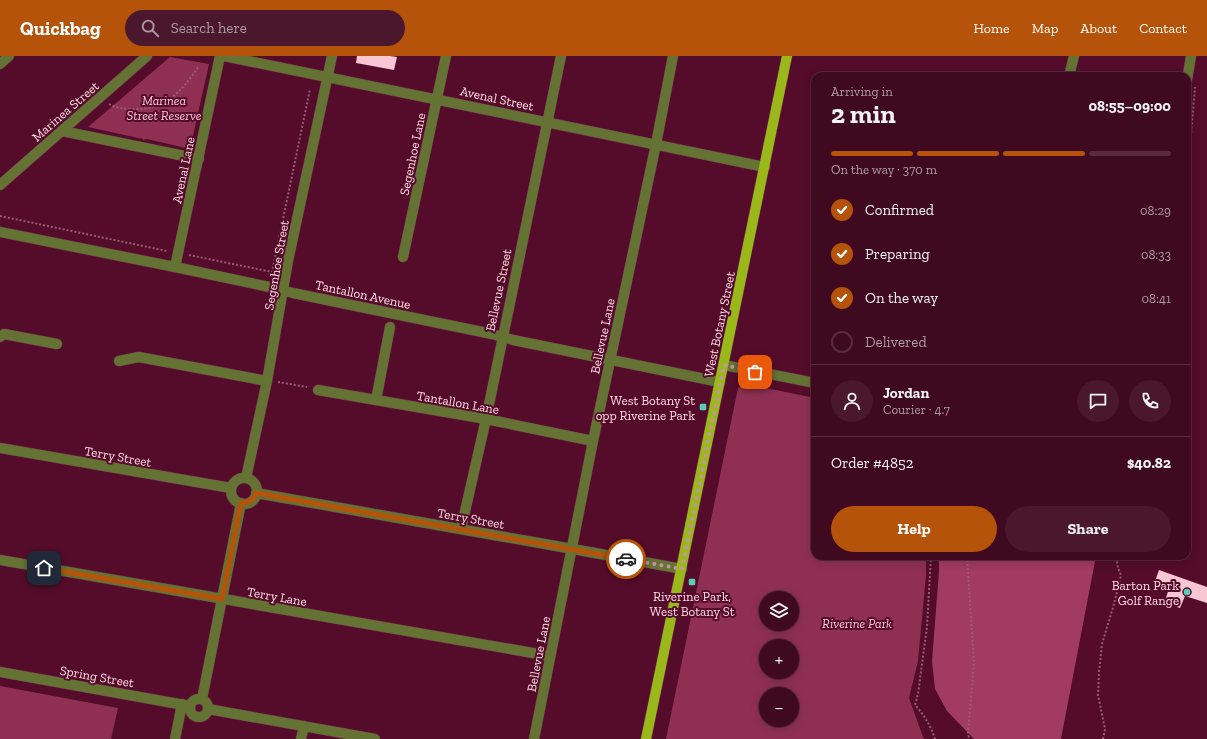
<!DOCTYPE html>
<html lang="en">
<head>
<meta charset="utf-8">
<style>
  :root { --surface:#3f0920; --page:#4a172d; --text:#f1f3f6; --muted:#ad9aa5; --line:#582a3e; --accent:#b45309 }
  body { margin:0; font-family:"Zilla Slab",serif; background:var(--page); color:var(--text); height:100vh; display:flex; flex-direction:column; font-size:15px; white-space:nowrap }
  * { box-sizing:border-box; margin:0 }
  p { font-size:13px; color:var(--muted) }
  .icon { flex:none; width:22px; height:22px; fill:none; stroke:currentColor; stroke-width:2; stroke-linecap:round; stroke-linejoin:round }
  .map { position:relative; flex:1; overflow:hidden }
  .side { position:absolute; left:811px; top:16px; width:380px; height:488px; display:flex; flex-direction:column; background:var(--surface); border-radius:12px; box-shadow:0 2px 10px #0003,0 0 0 1px var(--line) }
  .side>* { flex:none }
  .fabs { position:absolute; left:759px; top:535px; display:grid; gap:8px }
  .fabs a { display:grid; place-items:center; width:40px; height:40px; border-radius:50%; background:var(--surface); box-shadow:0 2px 10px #0003,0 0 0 1px var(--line); font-size:20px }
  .pin { position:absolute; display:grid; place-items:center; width:34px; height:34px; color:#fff; margin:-17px; border-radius:8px; box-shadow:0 2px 6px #0006 }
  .courier { position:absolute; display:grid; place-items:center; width:40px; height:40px; margin:-20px; border:3px solid #b45309; border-radius:50%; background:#fff; color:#222; box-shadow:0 1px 5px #0007 }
  .summary em { font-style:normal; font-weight:800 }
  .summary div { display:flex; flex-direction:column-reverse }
  .summary { display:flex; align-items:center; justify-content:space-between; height:68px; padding:0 20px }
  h1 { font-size:26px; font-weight:800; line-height:30px }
  .bar { display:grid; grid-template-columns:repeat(4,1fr); gap:6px 4px; align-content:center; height:48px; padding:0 20px }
  .bar i { height:5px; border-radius:3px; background:var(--line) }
  .bar .selected { background:var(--accent) }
  .bar p { grid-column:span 4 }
  .line { display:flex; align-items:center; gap:10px; padding:0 20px; border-top:1px solid var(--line) }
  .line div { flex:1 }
  .round { display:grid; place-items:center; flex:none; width:42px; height:42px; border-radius:21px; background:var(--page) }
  ol { padding:0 20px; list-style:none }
  li { display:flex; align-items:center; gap:12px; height:44px }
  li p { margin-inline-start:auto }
  li .icon { padding:4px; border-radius:50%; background:var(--accent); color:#fff; stroke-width:4 }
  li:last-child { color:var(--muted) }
  li i { width:22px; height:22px; border:2px solid var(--line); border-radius:50% }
  .button { display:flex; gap:8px; margin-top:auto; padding:8px 20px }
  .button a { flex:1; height:46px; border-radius:24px; background:var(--accent); color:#fff; font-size:16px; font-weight:800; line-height:46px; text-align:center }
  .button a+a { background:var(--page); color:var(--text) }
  header { display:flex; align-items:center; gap:24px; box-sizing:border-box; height:56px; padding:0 20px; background:var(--accent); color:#fff }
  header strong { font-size:19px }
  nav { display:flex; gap:22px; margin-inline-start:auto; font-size:14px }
  .search { width:280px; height:36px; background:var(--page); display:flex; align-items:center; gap:10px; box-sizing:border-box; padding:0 14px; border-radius:22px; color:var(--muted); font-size:15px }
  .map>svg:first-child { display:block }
  .green { fill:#8f3053; fill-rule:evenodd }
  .forest { fill:#a13b61 }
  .building { fill:#fbc6d4 }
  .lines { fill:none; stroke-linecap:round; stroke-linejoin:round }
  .minor-casing { stroke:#6f2d48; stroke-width:11 }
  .major-casing { stroke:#6f2d48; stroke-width:11 }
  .path { stroke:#985d73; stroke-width:2; stroke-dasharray:2 2; stroke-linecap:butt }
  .minor { stroke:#647334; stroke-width:10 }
  .major { stroke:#9bb81b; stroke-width:10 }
  .done { stroke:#c392a3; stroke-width:4; stroke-dasharray:0 7.2 }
  .route { stroke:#b45309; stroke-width:5 }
  .poi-dot { fill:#5bcebb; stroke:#540c2a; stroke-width:1.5 }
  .labels { text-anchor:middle; stroke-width:4; stroke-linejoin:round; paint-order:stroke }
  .street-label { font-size:13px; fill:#ffdae4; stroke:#540c2a }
  .park-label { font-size:13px; font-style:italic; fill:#ffc6d5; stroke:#540c2a }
  .poi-label { font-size:13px; fill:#ffdae4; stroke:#540c2a; text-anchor:end }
</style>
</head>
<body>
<header>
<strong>Quickbag</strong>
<div class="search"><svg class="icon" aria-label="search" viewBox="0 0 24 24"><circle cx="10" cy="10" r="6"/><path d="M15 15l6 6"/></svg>Search here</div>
<nav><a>Home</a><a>Map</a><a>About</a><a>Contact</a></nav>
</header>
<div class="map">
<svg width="1207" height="683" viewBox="0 0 1207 683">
  <rect width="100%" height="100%" fill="#540c2a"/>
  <!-- green -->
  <g class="green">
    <polygon points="170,1 209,8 190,93 147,83 143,84 143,83 88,71"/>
    <path d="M746,328L815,342V500H926V519L918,605L909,642L923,681L925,683H666L738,332ZM766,542H792V568H766ZM766,590H792V616H766ZM766,638H792V664H766Z"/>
    <polygon points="0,630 118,652 111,683 0,683"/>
  </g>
  <!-- forest -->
  <polygon class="forest" points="939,500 1096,500 1061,683 974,683 947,655 935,633 932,605 939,515"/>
  <!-- building -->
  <g class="building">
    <polygon points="357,0 390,0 397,1 394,14 356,7"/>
    <polygon points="1159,514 1207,531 1207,547 1185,540 1180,552 1164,547 1169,533 1154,528"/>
  </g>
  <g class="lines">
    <defs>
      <g id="minor">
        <polyline points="224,0 765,111"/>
        <polyline points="0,8 9,0"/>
        <polyline points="1069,20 1074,0"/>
        <polyline points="1187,24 1191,0"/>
        <polyline points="62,75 199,103"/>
        <polyline points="0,129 147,0"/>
        <polyline points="0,176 175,211 274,232 293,237 492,278 513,284 720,326"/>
        <polyline points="403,201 446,0"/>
        <polyline points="175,211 220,0"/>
        <polyline points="0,281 4,278 57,288"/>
        <polyline points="119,305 139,301 267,325"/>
        <polyline points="724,309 815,327"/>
        <polyline points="318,334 486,363 593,385"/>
        <polyline points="376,344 390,271"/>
        <polyline points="0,392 231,432"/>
        <polyline points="246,422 267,325 288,205 332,0"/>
        <circle cx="244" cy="435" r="13"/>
        <polyline points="256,437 573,493 682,513"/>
        <polyline points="461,473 486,363 561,0"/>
        <polyline points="0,504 550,600"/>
        <polyline points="0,616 190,650"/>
        <circle cx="199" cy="652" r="9"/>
        <polyline points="202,643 241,447"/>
        <polyline points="208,653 375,683"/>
        <polyline points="175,683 182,648"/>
        <polyline points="301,683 304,670"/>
        <polyline points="534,683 593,385 656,88 673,0"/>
      </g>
      <polyline id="major" points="646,683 787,0"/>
    </defs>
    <!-- minor casing -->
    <use href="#minor" class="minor-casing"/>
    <!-- major casing -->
    <use href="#major" class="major-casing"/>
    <!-- path -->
    <g class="path">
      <path d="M109,48C116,52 124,53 133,53C166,54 181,36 199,10"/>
      <polyline points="1187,96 1191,79 1195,31"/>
      <polyline points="0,160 167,195"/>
      <polyline points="189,199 272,216 310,33"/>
      <polyline points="278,326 307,331"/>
      <path d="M931,500L927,571L918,638L915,649C924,659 931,670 935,683"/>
      <polyline points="967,500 974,607 968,676 969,683"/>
      <polyline points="1103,683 1105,673 1098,639 1099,616 1102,588 1114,548 1121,519 1118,512 1116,500"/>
    </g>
    <!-- minor -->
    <use href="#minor" class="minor"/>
    <!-- major -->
    <use href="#major" class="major"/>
  </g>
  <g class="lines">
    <!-- done -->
    <polyline class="done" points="626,503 682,513 724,309 755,316"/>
    <!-- route -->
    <path class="route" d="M44,512L222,543L241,447C249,447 254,444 256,437L626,503"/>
  </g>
  <!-- markers -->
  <g class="poi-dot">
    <rect x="699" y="347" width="8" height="8" rx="2"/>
    <rect x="688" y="522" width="8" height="8" rx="2"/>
    <circle cx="1187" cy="536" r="4"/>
  </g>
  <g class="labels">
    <!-- street labels -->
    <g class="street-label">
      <text transform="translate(497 42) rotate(12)" y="5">Avenal Street</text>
      <text transform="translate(65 55) rotate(-41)" y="5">Marinea Street</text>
      <text transform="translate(412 98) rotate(-78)" y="5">Segenhoe Lane</text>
      <text transform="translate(183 114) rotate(-78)" y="5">Avenal Lane</text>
      <text transform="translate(276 209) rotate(-80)" y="5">Segenhoe Street</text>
      <text transform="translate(498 234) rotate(-78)" y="5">Bellevue Street</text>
      <text transform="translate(363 238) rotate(12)" y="5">Tantallon Avenue</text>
      <text transform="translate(719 268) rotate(-78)" y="5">West Botany Street</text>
      <text transform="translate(602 280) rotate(-78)" y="5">Bellevue Lane</text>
      <text transform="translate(458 346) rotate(10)" y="5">Tantallon Lane</text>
      <text transform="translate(118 400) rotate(10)" y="5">Terry Street</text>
      <text transform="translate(471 462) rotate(10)" y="5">Terry Street</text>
      <text transform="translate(277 540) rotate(10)" y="5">Terry Lane</text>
      <text transform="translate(538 598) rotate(-79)" y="5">Bellevue Lane</text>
      <text transform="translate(97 620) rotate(10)" y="5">Spring Street</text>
    </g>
    <!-- park labels -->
    <g class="park-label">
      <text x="164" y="49">Marinea<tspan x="164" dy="15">Street Reserve</tspan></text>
      <text x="857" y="572">Riverine Park</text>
    </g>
    <!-- poi labels -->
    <g class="poi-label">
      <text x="695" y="349">West Botany St<tspan x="695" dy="15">opp Riverine Park</tspan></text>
      <text x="1179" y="534">Barton Park<tspan x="1179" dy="15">Golf Range</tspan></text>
      <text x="692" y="545" text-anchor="middle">Riverine Park,<tspan x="692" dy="15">West Botany St</tspan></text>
    </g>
  </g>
</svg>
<div class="fabs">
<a><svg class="icon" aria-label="layers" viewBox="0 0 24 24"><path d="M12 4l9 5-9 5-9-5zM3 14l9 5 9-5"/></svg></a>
<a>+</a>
<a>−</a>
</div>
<div class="pin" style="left:755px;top:316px;background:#ea580c"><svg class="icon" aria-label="bag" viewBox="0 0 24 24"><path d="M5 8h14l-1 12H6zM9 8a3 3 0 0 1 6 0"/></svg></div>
<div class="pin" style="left:44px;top:512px;background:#1f2937"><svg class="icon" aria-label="home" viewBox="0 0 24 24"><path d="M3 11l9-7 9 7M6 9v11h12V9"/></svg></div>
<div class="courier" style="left:626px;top:503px"><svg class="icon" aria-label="car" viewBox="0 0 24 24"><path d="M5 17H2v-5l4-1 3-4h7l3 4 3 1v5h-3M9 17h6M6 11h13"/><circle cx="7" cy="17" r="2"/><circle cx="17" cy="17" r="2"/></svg></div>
<section class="side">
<div class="summary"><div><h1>2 min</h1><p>Arriving in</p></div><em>08:55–09:00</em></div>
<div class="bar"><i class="selected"></i><i class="selected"></i><i class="selected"></i><i></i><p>On the way · 370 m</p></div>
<ol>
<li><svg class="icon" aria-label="check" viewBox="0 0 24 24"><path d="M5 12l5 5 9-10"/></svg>Confirmed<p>08:29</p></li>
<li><svg class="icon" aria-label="check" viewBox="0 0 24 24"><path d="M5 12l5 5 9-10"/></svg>Preparing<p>08:33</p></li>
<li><svg class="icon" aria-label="check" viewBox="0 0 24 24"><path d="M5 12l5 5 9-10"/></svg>On the way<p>08:41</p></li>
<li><i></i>Delivered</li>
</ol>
<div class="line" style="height:72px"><a class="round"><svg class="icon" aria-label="person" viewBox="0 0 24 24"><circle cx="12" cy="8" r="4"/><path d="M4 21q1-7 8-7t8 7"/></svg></a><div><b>Jordan</b><p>Courier · 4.7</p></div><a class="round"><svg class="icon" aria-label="chat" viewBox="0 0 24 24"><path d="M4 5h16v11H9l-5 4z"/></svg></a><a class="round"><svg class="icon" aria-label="phone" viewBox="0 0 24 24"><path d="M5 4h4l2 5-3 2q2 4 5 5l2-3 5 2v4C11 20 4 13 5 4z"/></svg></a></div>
<div class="line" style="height:52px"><div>Order #4852</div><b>$40.82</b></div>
<div class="button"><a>Help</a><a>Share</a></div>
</section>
</div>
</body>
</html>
